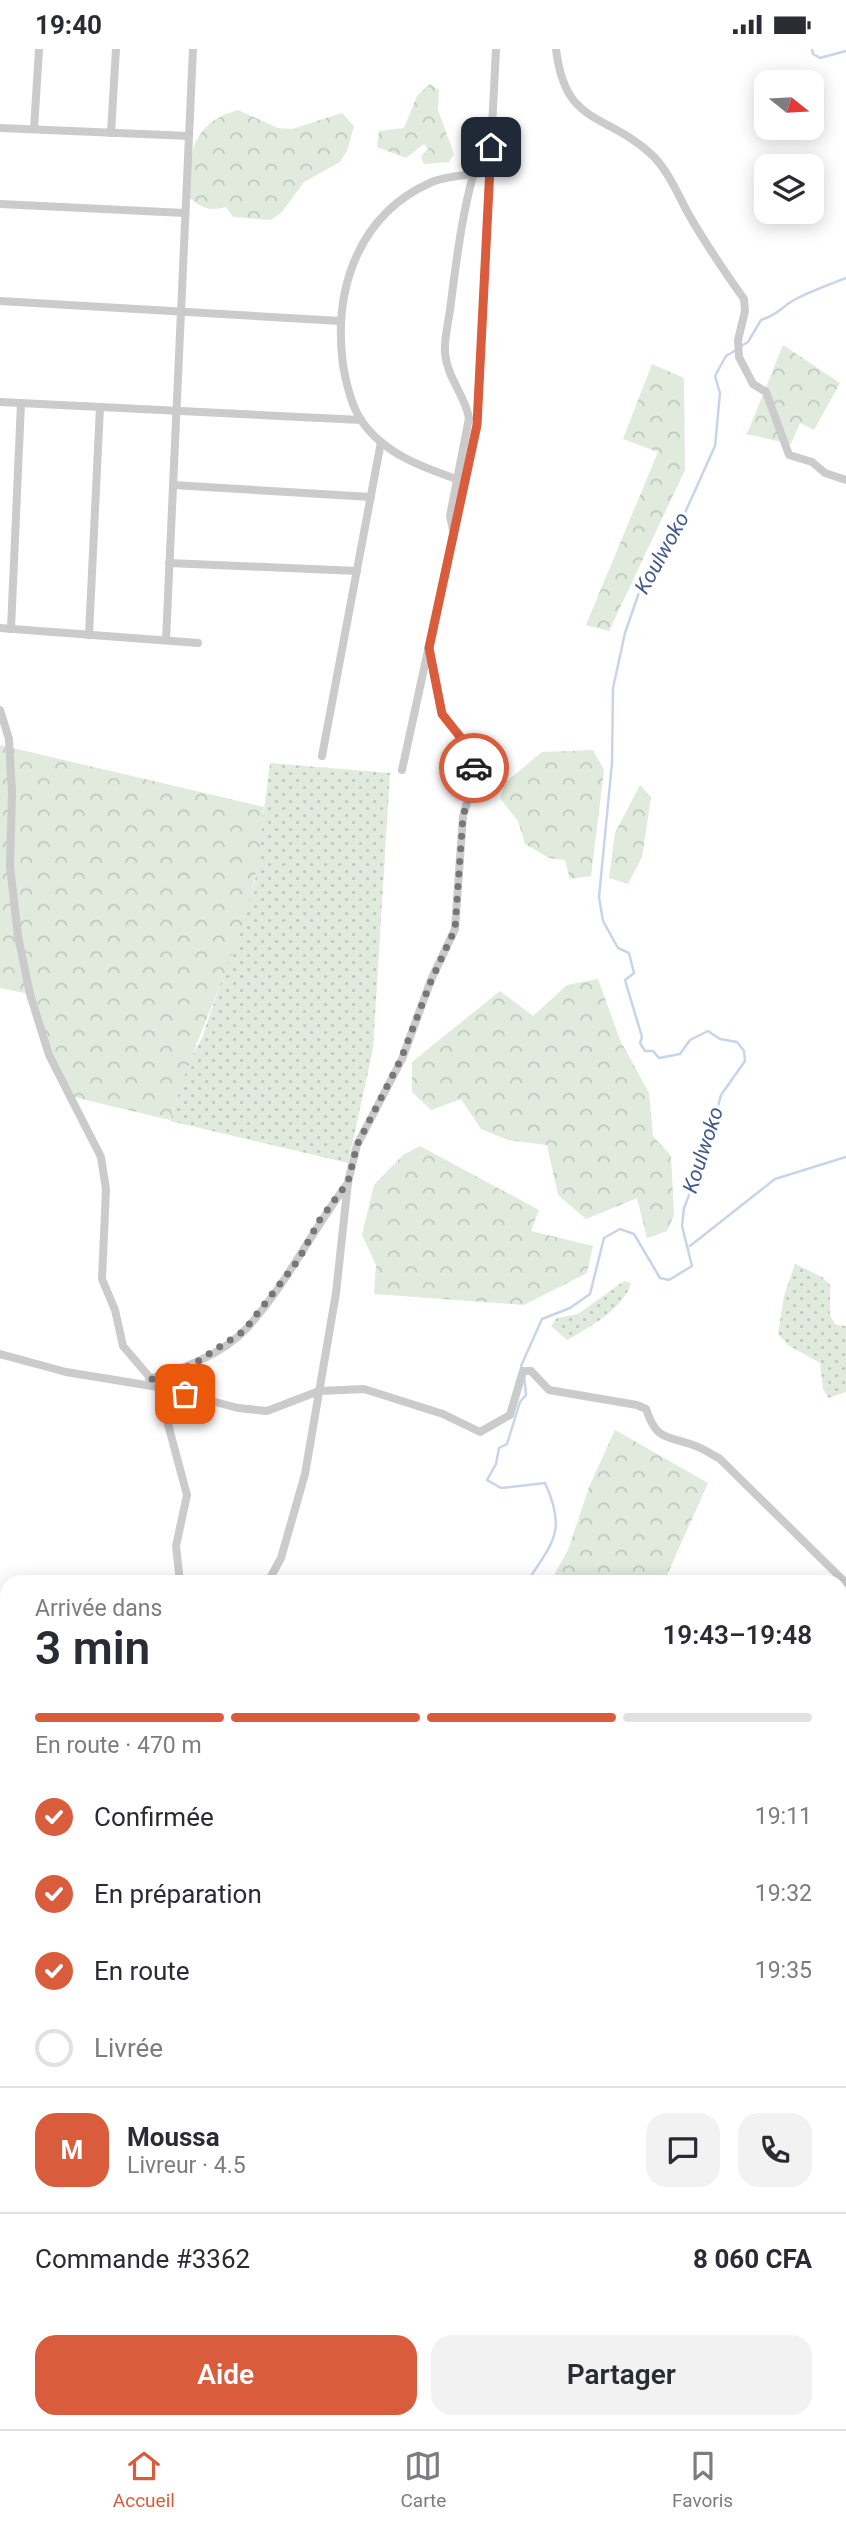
<!DOCTYPE html>
<html lang="fr">
<head>
<meta charset="utf-8">
<style>
  :root { --surface:#fff; --page:#f2f2f3; --text:#2b2b33; --muted:#7c7c81; --line:#e1e1e2; --accent:#d95d3c }
  body { margin:0; font-family:Roboto,sans-serif; background:var(--page); color:var(--text); height:100vh; display:flex; flex-direction:column; font-size:26px; white-space:nowrap }
  * { box-sizing:border-box; margin:0 }
  p { font-size:23px; color:var(--muted) }
  .icon { flex:none; width:38px; height:38px; fill:none; stroke:currentColor; stroke-width:2; stroke-linecap:round; stroke-linejoin:round }
  .map { position:relative; flex:1; overflow:hidden }
  .panel { position:absolute; left:0px; top:1526px; width:847px; height:854px; display:flex; flex-direction:column; background:var(--surface); border-radius:21px 21px 0 0; box-shadow:0 4px 18px #0003 }
  .panel>* { flex:none }
  .needle { width:46px; rotate:108deg }
  .buttons { position:absolute; left:754px; top:21px; display:grid; gap:14px }
  .buttons a { display:grid; place-items:center; width:70px; height:70px; border-radius:14px; background:var(--surface); box-shadow:0 4px 18px #0003; font-size:35px }
  .pin { position:absolute; display:grid; place-items:center; width:60px; height:60px; color:#fff; margin:-30px; border-radius:14px; box-shadow:0 4px 10px #0006 }
  .courier { position:absolute; display:grid; place-items:center; width:70px; height:70px; margin:-35px; border:5px solid #d95d3c; border-radius:50%; background:#fff; color:#222; box-shadow:0 2px 9px #0007 }
  .overview em { font-style:normal; font-weight:600 }
  .overview div { display:flex; flex-direction:column-reverse }
  .overview { display:flex; align-items:center; justify-content:space-between; height:119px; padding:0 35px }
  h1 { font-size:46px; font-weight:600; line-height:52px }
  .bar { display:grid; grid-template-columns:repeat(4,1fr); gap:10px 7px; align-content:center; height:84px; padding:0 35px }
  .bar i { height:9px; border-radius:5px; background:var(--line) }
  .bar .current { background:var(--accent) }
  .bar p { grid-column:span 4 }
  .line { display:flex; align-items:center; gap:18px; padding:0 35px; border-top:2px solid var(--line) }
  .line div { flex:1 }
  .round { display:grid; place-items:center; flex:none; width:74px; height:74px; border-radius:21px; background:var(--page) }
  ol { padding:0 35px; list-style:none }
  li { display:flex; align-items:center; gap:21px; height:77px }
  li p { margin-inline-start:auto }
  li .icon { padding:7px; border-radius:50%; background:var(--accent); color:#fff; stroke-width:4 }
  li:last-child { color:var(--muted) }
  li i { width:38px; height:38px; border:4px solid var(--line); border-radius:50% }
  .primary-button { display:flex; gap:14px; margin-top:auto; padding:14px 35px }
  .primary-button a { flex:1; height:80px; border-radius:21px; background:var(--accent); color:#fff; font-size:28px; font-weight:600; line-height:80px; text-align:center }
  .primary-button a+a { background:var(--page); color:var(--text) }
  .status { display:flex; justify-content:space-between; align-items:center; height:49px; padding:0 35px; background:var(--surface); direction:ltr }
  .status svg { height:19px; fill:currentColor }
  .menu { display:flex; justify-content:space-around; align-items:center; height:98px; border-top:2px solid var(--line); background:var(--surface); font-size:19px; color:var(--muted) }
  .menu a { display:grid; justify-items:center; gap:4px }
  .menu .current { color:var(--accent) }
  .map>svg:first-child { display:block }
  .grass { fill:url(#grass-dots) }
  .forest { fill:url(#forest-crowns) }
  .lines { fill:none; stroke-linecap:round; stroke-linejoin:round }
  .stream { stroke:#cad4e9; stroke-width:2.5 }
  .minor { stroke:#cbcbcb; stroke-width:8 }
  .done { stroke:#777; stroke-width:7; stroke-dasharray:0 12.6 }
  .route { stroke:#d95d3c; stroke-width:9 }
  .labels { text-anchor:middle; stroke-width:7; stroke-linejoin:round; paint-order:stroke }
  .water-label { font-size:21px; font-style:italic; fill:#425a8a; stroke:#fff }
</style>
</head>
<body>
<div class="status"><b>19:40</b><svg viewBox="0 0 49 12"><path d="M0 12V9h3v3zM5 12V6h3v6zM10 12V3h3v9zM15 12V0h3v12zM26 1h20v11H26zM47 4h2v5h-2z"/></svg></div>
<div class="map">
<svg width="846" height="2380" viewBox="0 0 846 2380">
  <defs>
    <pattern id="grass-dots" width="8" height="8" patternUnits="userSpaceOnUse" patternTransform="scale(1.75)"><rect width="8" height="8" fill="#e0eadd"/><path d="M2 2h.1M6 6h.1" fill="none" stroke="#c0c9be" stroke-width="1.8" stroke-linecap="round"/></pattern>
    <pattern id="forest-crowns" width="20" height="18" patternUnits="userSpaceOnUse" patternTransform="scale(1.75)"><rect width="20" height="18" fill="#e0eadd"/><path d="M2 6a3 3 0 1 1 6 0M12 15a3 3 0 1 1 6 0" fill="none" stroke="#c0c9be"/></pattern>
  </defs>
  <rect width="100%" height="100%" fill="#fff"/>
  <!-- grass -->
  <g class="grass">
    <polygon points="270,714 390,724 373,1000 348,1114 170,1072 186,1017 202,989 255,832"/>
    <polygon points="795,1215 822,1228 830,1236 830,1267 836,1276 846,1277 846,1343 828,1349 823,1339 820,1314 788,1296 778,1285 784,1247"/>
    <path d="M624,1232L631,1234C624,1259 589,1279 567,1291L551,1277L557,1269L578,1265Z"/>
    <polygon points="0,1671 7,1675 7,1869 0,1867"/>
    <polygon points="0,2328 7,2333 7,2373 35,2373 30,2380 0,2380"/>
  </g>
  <!-- forest -->
  <g class="forest">
    <polygon points="430,35 439,41 438,61 454,105 449,113 424,115 421,108 428,100 424,95 406,109 377,98 379,82 404,79 417,47"/>
    <path d="M238,61L278,79L292,80L342,64L354,77L347,102L340,113L304,133L282,163L271,171L233,168L226,158C208,163 200,158 186,146C190,105 191,74 238,61Z"/>
    <polygon points="783,296 840,334 814,381 800,374 791,395 747,385"/>
    <polygon points="652,315 684,329 685,421 609,582 586,576 658,403 623,390"/>
    <path d="M0,696L264,758C261,783 260,809 254,833C234,915 194,991 170,1071L69,1047L49,1006L30,945L0,939Z"/>
    <polygon points="593,701 604,721 591,827 570,830 565,811 549,809 525,795 518,772 500,749 506,733 542,703"/>
    <polygon points="640,736 651,748 642,808 628,835 609,829 615,784"/>
    <polygon points="598,930 620,991 649,1044 653,1087 671,1107 674,1166 667,1182 647,1189 637,1149 586,1170 558,1146 547,1096 508,1091 481,1080 461,1050 431,1061 412,1043 412,1013 500,942 533,967 567,936"/>
    <polygon points="420,1097 539,1161 531,1182 593,1197 587,1224 524,1256 374,1245 376,1216 362,1186 374,1136 403,1106"/>
    <polygon points="615,1381 708,1434 664,1533 550,1533 568,1501 589,1438"/>
    <polygon points="840,2229 846,2231 846,2319 840,2324"/>
    <polygon points="36,2373 132,2373 139,2380 30,2380"/>
    <polygon points="178,2373 393,2373 385,2380 175,2380"/>
    <polygon points="543,2373 777,2373 773,2380 542,2380"/>
  </g>
  <g class="lines">
    <!-- stream -->
    <g class="stream">
      <polyline points="812,0 813,5 820,9 846,2"/>
      <path d="M741,297L748,293L761,271C779,265 780,259 794,251C810,242 829,236 846,229"/>
      <polyline points="690,1197 775,1130 846,1108"/>
      <polyline points="522,1321 521,1317 542,1270 570,1259 590,1245 604,1189 620,1180 634,1185 660,1229 669,1231 692,1217 682,1177 684,1159 706,1103 721,1046 745,1012 744,1002 737,993 720,990 708,982 690,991 680,1005 659,1009 653,1002 645,1002 640,994 642,988 625,931 634,924 629,904 618,899 603,872 599,848 612,714 613,639 625,584 643,532 675,486 715,397 720,344 715,327 726,307 736,301"/>
      <path d="M524,1327L526,1346L520,1353L507,1395L499,1399L496,1415L487,1431L501,1439L545,1434C567,1482 553,1493 527,1533"/>
      <polyline points="216,2380 219,2373"/>
    </g>
    <!-- minor -->
    <g class="minor">
      <path d="M556,0C565,78 606,63 651,105C668,121 677,144 688,164C705,194 724,222 744,250L745,262L738,291L739,308L753,335L766,343L789,406L812,413L825,424L846,431"/>
      <polyline points="0,79 189,87"/>
      <polyline points="34,80 39,0"/>
      <polyline points="111,84 116,0"/>
      <polyline points="0,155 185,164"/>
      <polyline points="0,252 340,272"/>
      <polyline points="0,353 361,371"/>
      <path d="M465,433C427,420 384,406 361,371C351,356 346,333 343,316C333,241 358,165 432,133C449,126 472,126 490,123"/>
      <polyline points="173,436 371,448"/>
      <path d="M453,481L450,467L469,369C465,346 447,329 445,304C444,291 448,275 450,261C457,205 466,128 491,77"/>
      <polyline points="169,514 357,522"/>
      <polyline points="0,579 198,594"/>
      <polyline points="11,580 21,354"/>
      <polyline points="89,586 100,358"/>
      <polyline points="166,591 193,0"/>
      <polyline points="0,661 9,690 12,743 10,817 18,887 30,945 49,1006 101,1108 106,1140 102,1230 115,1261 123,1297 158,1338 187,1446 176,1497 180,1533"/>
      <polyline points="322,707 381,393"/>
      <polyline points="402,721 477,376 496,0"/>
      <path d="M0,1305L66,1323L158,1338L238,1359L267,1362L319,1342L364,1340L443,1365L480,1383L510,1366L523,1322H531L549,1341L637,1356L646,1360C657,1392 665,1386 693,1396C702,1399 711,1405 719,1409L846,1534"/>
      <path d="M149,1330C183,1319 220,1307 245,1281C286,1237 312,1181 348,1134"/>
      <polyline points="268,1533 281,1509 305,1425 336,1244 348,1133 357,1096 402,1010 431,931 455,880 463,767 474,731 474,717 469,699 442,665 429,599"/>
      <polyline points="840,1681 846,1669"/>
      <polyline points="0,2024 7,2004"/>
      <polyline points="527,2380 527,2373"/>
    </g>
  </g>
  <g class="lines">
    <!-- done -->
    <polyline class="done" points="185,1345 158,1338 152,1330 192,1316 244,1282 299,1210 319,1172 348,1133 357,1096 401,1010 431,932 455,880 463,767 474,731 474,719"/>
    <!-- route -->
    <polyline class="route" points="474,719 469,699 442,665 429,599 477,376 491,98"/>
  </g>
  <g class="labels">
    <!-- water labels -->
    <g class="water-label">
      <text transform="translate(662 504) rotate(-61)" y="7">Koulwoko</text>
      <text transform="translate(703 1101) rotate(-72)" y="7">Koulwoko</text>
    </g>
  </g>
</svg>
<div class="buttons">
<a><svg class="needle" viewBox="-14 -14 28 28"><path d="M0-13l5 13h-10z" fill="#e53935"/><path d="M0 13l5-13h-10z" fill="#7c7c81"/></svg></a>
<a><svg class="icon" aria-label="layers" viewBox="0 0 24 24"><path d="M12 4l9 5-9 5-9-5zM3 14l9 5 9-5"/></svg></a>
</div>
<div class="pin" style="left:185px;top:1345px;background:#ea580c"><svg class="icon" aria-label="bag" viewBox="0 0 24 24"><path d="M5 8h14l-1 12H6zM9 8a3 3 0 0 1 6 0"/></svg></div>
<div class="pin" style="left:491px;top:98px;background:#1f2937"><svg class="icon" aria-label="home" viewBox="0 0 24 24"><path d="M3 11l9-7 9 7M6 9v11h12V9"/></svg></div>
<div class="courier" style="left:474px;top:719px"><svg class="icon" aria-label="car" viewBox="0 0 24 24"><path d="M5 17H2v-5l4-1 3-4h7l3 4 3 1v5h-3M9 17h6M6 11h13"/><circle cx="7" cy="17" r="2"/><circle cx="17" cy="17" r="2"/></svg></div>
<section class="panel">
<div class="overview"><div><h1>3 min</h1><p>Arrivée dans</p></div><em>19:43–19:48</em></div>
<div class="bar"><i class="current"></i><i class="current"></i><i class="current"></i><i></i><p>En route · 470 m</p></div>
<ol>
<li><svg class="icon" aria-label="check" viewBox="0 0 24 24"><path d="M5 12l5 5 9-10"/></svg>Confirmée<p>19:11</p></li>
<li><svg class="icon" aria-label="check" viewBox="0 0 24 24"><path d="M5 12l5 5 9-10"/></svg>En préparation<p>19:32</p></li>
<li><svg class="icon" aria-label="check" viewBox="0 0 24 24"><path d="M5 12l5 5 9-10"/></svg>En route<p>19:35</p></li>
<li><i></i>Livrée</li>
</ol>
<div class="line" style="height:126px"><b class="round" style="background:var(--accent);color:#fff">M</b><div><b>Moussa</b><p>Livreur · 4.5</p></div><a class="round"><svg class="icon" aria-label="chat" viewBox="0 0 24 24"><path d="M4 5h16v11H9l-5 4z"/></svg></a><a class="round"><svg class="icon" aria-label="phone" viewBox="0 0 24 24"><path d="M5 4h4l2 5-3 2q2 4 5 5l2-3 5 2v4C11 20 4 13 5 4z"/></svg></a></div>
<div class="line" style="height:91px"><div>Commande #3362</div><b>8 060 CFA</b></div>
<div class="primary-button"><a>Aide</a><a>Partager</a></div>
</section>
</div>
<nav class="menu">
<a class="current"><svg class="icon" aria-label="home" viewBox="0 0 24 24"><path d="M3 11l9-7 9 7M6 9v11h12V9"/></svg>Accueil</a>
<a><svg class="icon" aria-label="map" viewBox="0 0 24 24"><path d="M3 6l6-2 6 2 6-2v14l-6 2-6-2-6 2zM9 4v14M15 6v14"/></svg>Carte</a>
<a><svg class="icon" aria-label="saved" viewBox="0 0 24 24"><path d="M7 4h10v16l-5-4-5 4z"/></svg>Favoris</a>
</nav>
</body>
</html>
